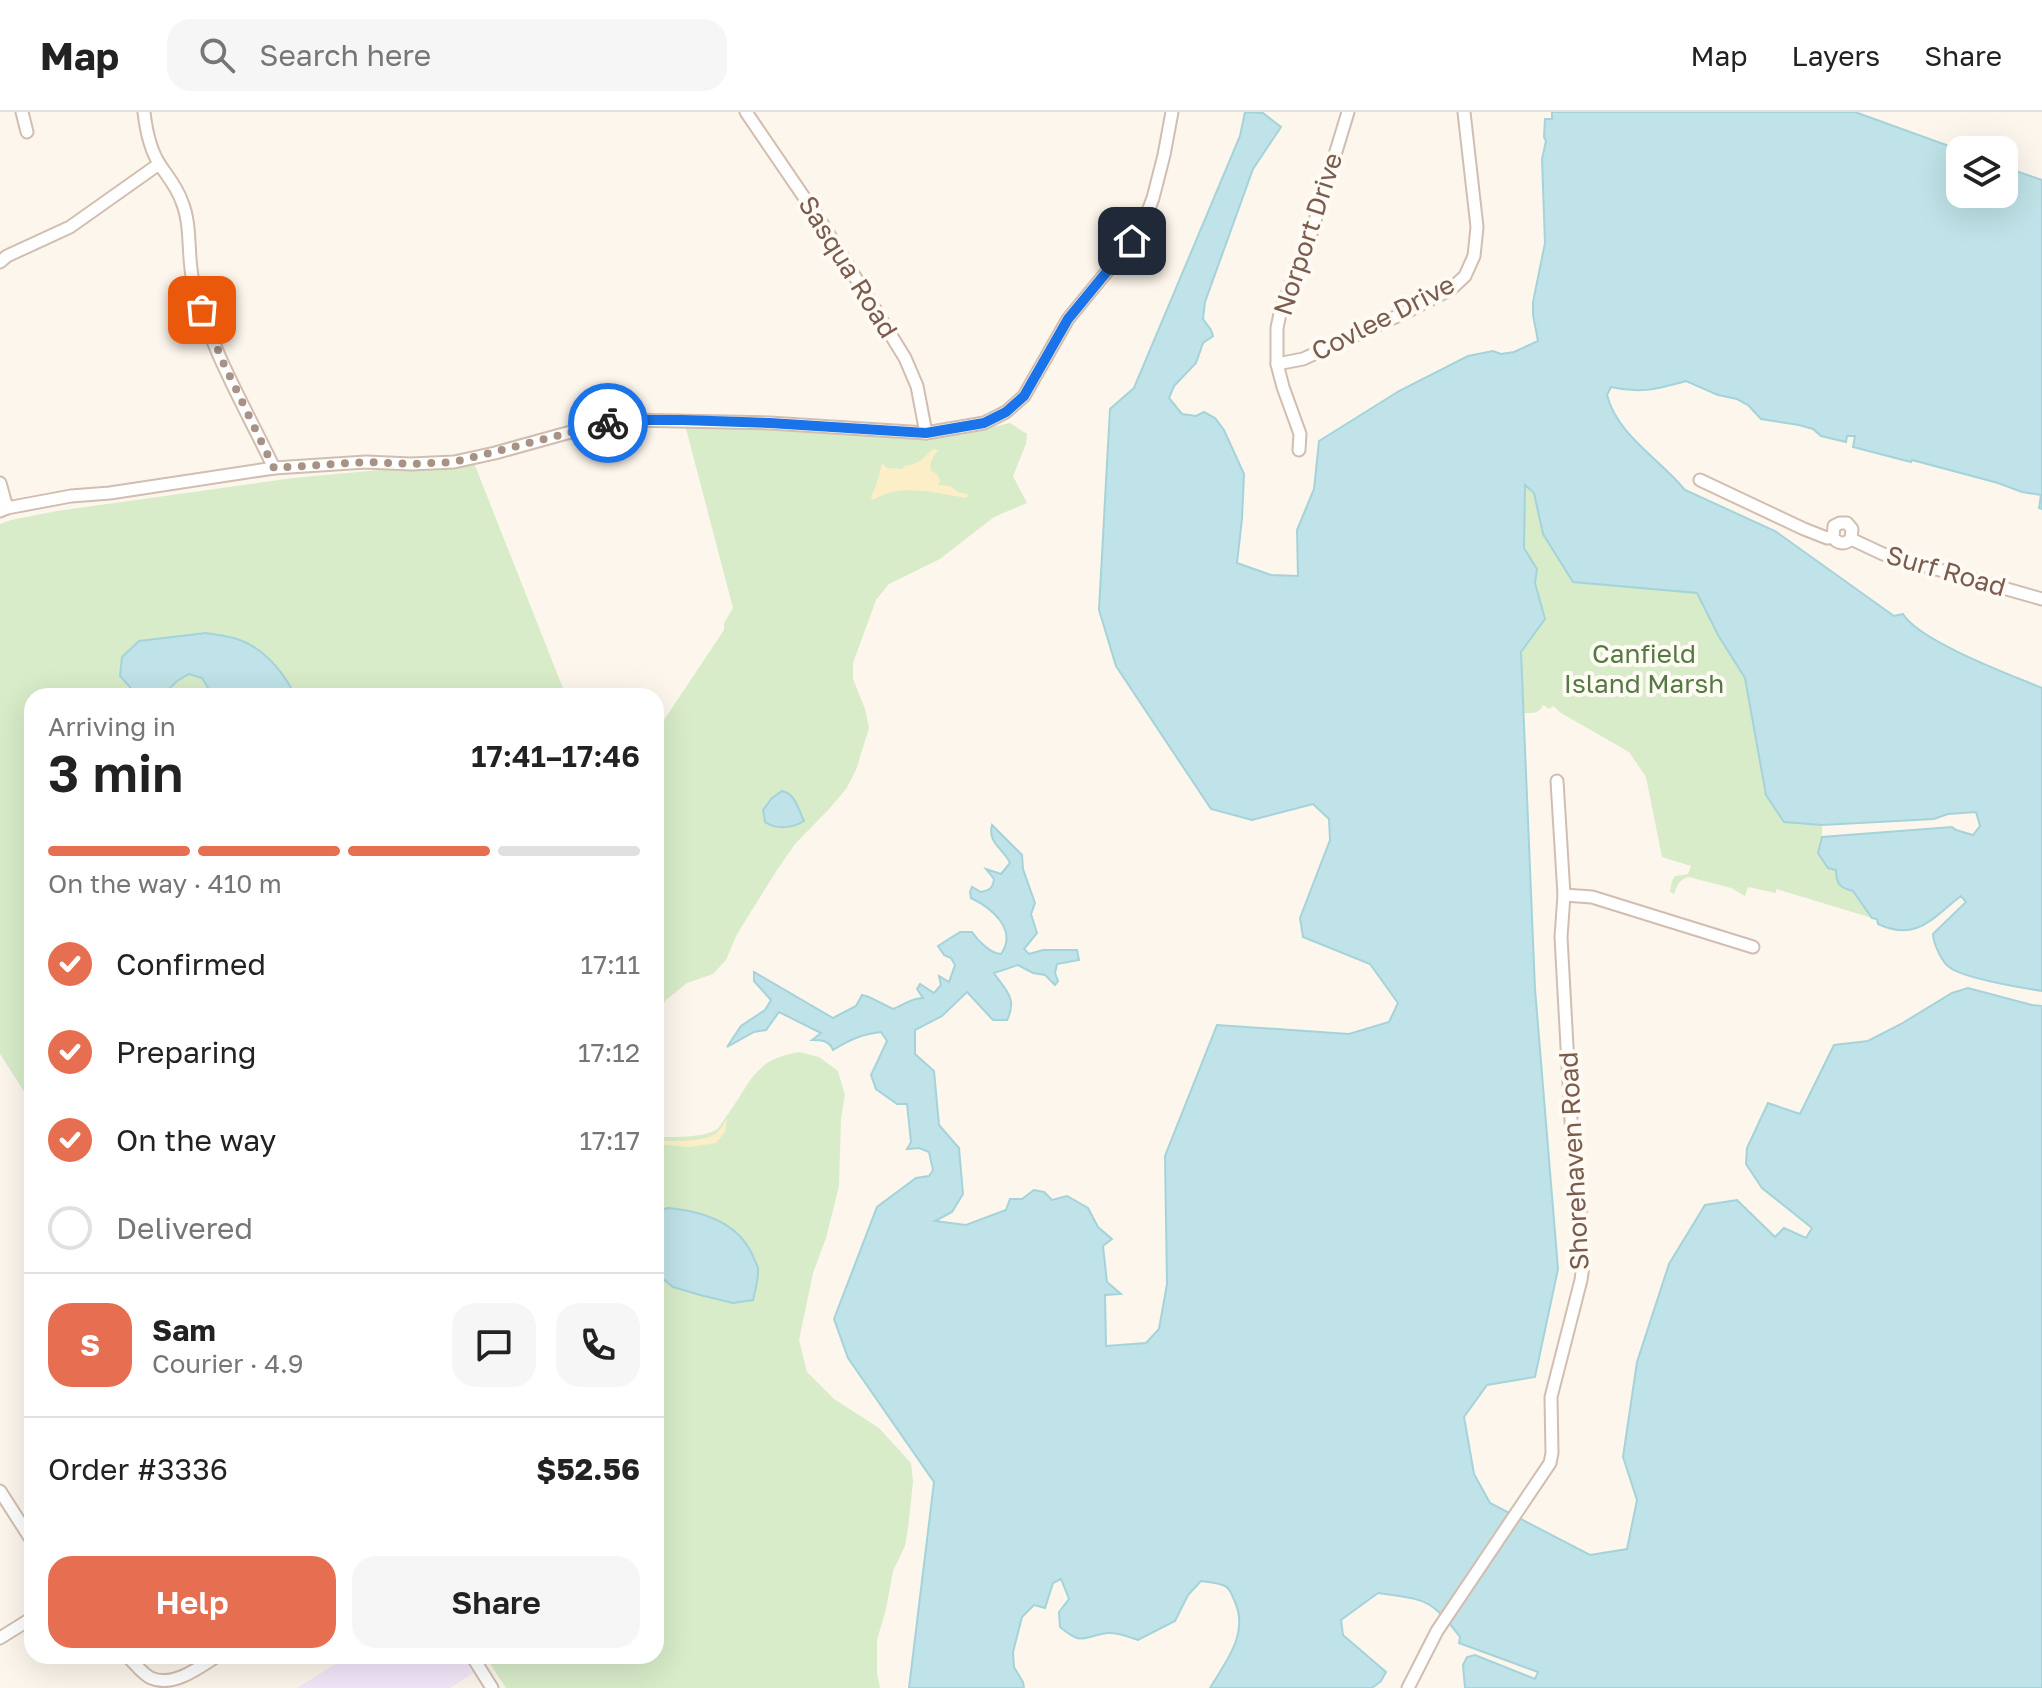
<!DOCTYPE html>
<html lang="en">
<head>
<meta charset="utf-8">
<style>
  :root { --surface:#fff; --page:#f6f6f6; --text:#222; --muted:#767676; --line:#e0e0e0; --accent:#e76f51 }
  body { margin:0; font-family:"Golos Text",sans-serif; background:var(--page); color:var(--text); height:100vh; display:flex; flex-direction:column; font-size:30px; white-space:nowrap }
  * { box-sizing:border-box; margin:0 }
  p { font-size:26px; color:var(--muted) }
  .icon { flex:none; width:44px; height:44px; fill:none; stroke:currentColor; stroke-width:2; stroke-linecap:round; stroke-linejoin:round }
  .map { position:relative; flex:1; overflow:hidden }
  .side { position:absolute; left:24px; top:576px; width:640px; height:976px; display:flex; flex-direction:column; background:var(--surface); border-radius:24px; box-shadow:0 8px 32px #0002 }
  .side>* { flex:none }
  .fabs { position:absolute; left:1946px; top:24px; display:grid; gap:16px }
  .fabs a { display:grid; place-items:center; width:72px; height:72px; border-radius:16px; background:var(--surface); box-shadow:0 8px 32px #0002; font-size:40px }
  .pin { position:absolute; display:grid; place-items:center; width:68px; height:68px; color:#fff; margin:-34px; border-radius:16px; box-shadow:0 4px 12px #0006 }
  .courier { position:absolute; display:grid; place-items:center; width:80px; height:80px; margin:-40px; border:6px solid #1a73e8; border-radius:50%; background:#fff; color:#222; box-shadow:0 2px 10px #0007 }
  .overview em { font-style:normal; font-weight:600 }
  .overview div { display:flex; flex-direction:column-reverse }
  .overview { display:flex; align-items:center; justify-content:space-between; height:136px; padding:0 24px }
  h1 { font-size:52px; font-weight:600; line-height:60px }
  .bar { display:grid; grid-template-columns:repeat(4,1fr); gap:12px 8px; align-content:center; height:96px; padding:0 24px }
  .bar i { height:10px; border-radius:6px; background:var(--line) }
  .bar .on { background:var(--accent) }
  .bar p { grid-column:span 4 }
  .line { display:flex; align-items:center; gap:20px; padding:0 24px; border-top:2px solid var(--line) }
  .line div { flex:1 }
  .round { display:grid; place-items:center; flex:none; width:84px; height:84px; border-radius:24px; background:var(--page) }
  ol { padding:0 24px; list-style:none }
  li { display:flex; align-items:center; gap:24px; height:88px }
  li p { margin-inline-start:auto }
  li .icon { padding:8px; border-radius:50%; background:var(--accent); color:#fff; stroke-width:4 }
  li:last-child { color:var(--muted) }
  li i { width:44px; height:44px; border:4px solid var(--line); border-radius:50% }
  .button { display:flex; gap:16px; margin-top:auto; padding:16px 24px }
  .button a { flex:1; height:92px; border-radius:24px; background:var(--accent); color:#fff; font-size:32px; font-weight:600; line-height:92px; text-align:center }
  .button a+a { background:var(--page); color:var(--text) }
  header { display:flex; align-items:center; gap:48px; box-sizing:border-box; height:112px; padding:0 40px; background:var(--surface); border-bottom:2px solid var(--line) }
  header strong { font-size:38px }
  nav { display:flex; gap:44px; margin-inline-start:auto; font-size:28px }
  .search { width:560px; height:72px; background:var(--page); display:flex; align-items:center; gap:20px; box-sizing:border-box; padding:0 28px; border-radius:24px; color:var(--muted); font-size:30px }
  .map>svg:first-child { display:block }
  .education { fill:#f3e8fa }
  .green { fill:#d8ecc9 }
  .sand { fill:#fcefc7 }
  .water { fill:#bfe3e8; stroke:#a5d3da; stroke-width:2 }
  .lines { fill:none; stroke-linecap:round; stroke-linejoin:round }
  .minor-casing { stroke:#d1beb0; stroke-width:15 }
  .minor { stroke:#fff; stroke-width:11 }
  .done { stroke:#a89285; stroke-width:8; stroke-dasharray:0 14.4 }
  .route { stroke:#1a73e8; stroke-width:10 }
  .labels { text-anchor:middle; stroke-width:8; stroke-linejoin:round; paint-order:stroke }
  .street-label { font-size:26px; fill:#7a5c4d; stroke:#fffaf3 }
  .park-label { font-size:26px; fill:#537a41; stroke:#fffaf3 }
</style>
</head>
<body>
<header>
<strong>Map</strong>
<div class="search"><svg class="icon" aria-label="search" viewBox="0 0 24 24"><circle cx="10" cy="10" r="6"/><path d="M15 15l6 6"/></svg>Search here</div>
<nav><a>Map</a><a>Layers</a><a>Share</a></nav>
</header>
<div class="map">
<svg width="2042" height="1576" viewBox="0 0 2042 1576">
  <rect width="100%" height="100%" fill="#fdf6ec"/>
  <!-- education -->
  <polygon class="education" points="348,1544 463,1544 473,1561 450,1576 297,1576"/>
  <!-- green -->
  <g class="green">
    <path d="M1010,311L1027,322L1026,332L1013,364L1027,391L994,405L940,447L889,472L876,488L853,551V567L865,597L869,616L856,658L846,677L830,696L795,732L777,758L737,822L726,848L713,862L687,871L666,888L656,904V620L724,518V511L733,496L685,313C739,314 792,316 845,321C874,323 902,329 931,326C958,324 984,317 1010,311Z"/>
    <polygon points="474,351 566,584 32,584 32,992 0,942 0,412 11,408 57,399 293,366 390,357 445,357"/>
    <path d="M1524,371L1534,381L1543,422L1573,470L1697,481L1718,523L1745,566L1784,710L1822,713V725L1818,742L1836,758C1836,772 1840,776 1853,779L1872,806L1776,777V781L1748,775L1745,784L1731,776L1689,765C1679,767 1677,774 1674,782L1670,780L1672,769L1675,764L1688,762L1691,754L1662,745L1646,665L1629,640L1561,601L1553,594L1549,597L1543,593C1539,602 1533,601 1524,601L1521,540L1545,507L1534,471L1537,457L1524,436Z"/>
    <path d="M799,940L819,945L838,959L845,983L841,1006L839,1074L826,1126L813,1161L799,1228L807,1260L834,1287L879,1316L911,1351L913,1370L908,1416L905,1434L893,1459L886,1497L877,1528V1561L880,1576H506L485,1544H656V1025C670,1025 706,1026 717,1017C721,1014 724,1007 728,1002C752,969 753,948 799,940Z"/>
  </g>
  <!-- sand -->
  <g class="sand">
    <path d="M933,337L938,338C933,346 929,349 931,359L937,362L940,369L938,373L950,374L958,380L968,382L967,386C937,382 900,370 873,388L871,385C876,374 880,362 882,351L887,356L902,357L906,353C919,353 924,345 933,337Z"/>
    <path d="M727,1006L725,1020L716,1031L690,1035L656,1032V1029C671,1029 704,1030 715,1022C721,1018 723,1012 727,1006Z"/>
  </g>
  <!-- water -->
  <g class="water">
    <path d="M1245,0L1263,1L1281,15L1253,57L1205,190L1203,207L1211,218L1213,224L1203,231L1196,251L1174,274L1169,286L1182,302L1196,304L1204,300L1215,306L1224,318L1244,362L1242,407L1237,451L1271,463L1298,464L1297,418L1314,377L1319,329L1399,279L1468,244L1493,239L1501,242L1514,240L1538,229L1533,203V190L1545,131L1542,47L1546,29L1544,25L1545,7H1552V0H1855L1960,38V82H2004V55L2042,68V397L2039,396L2041,383L2022,380L1998,371L1912,348L1911,350L1853,335L1855,324H1847L1846,330L1821,324L1813,317L1799,313L1761,307L1748,293L1737,287L1718,283L1686,269C1658,277 1640,282 1611,275L1607,283C1617,323 1660,347 1685,378L1775,419L1894,504L1903,502C1919,529 2011,563 2042,576V879C2023,876 1963,866 1949,855C1942,850 1933,831 1933,822L1966,790L1961,784C1932,806 1917,830 1878,812L1877,807L1872,806L1853,779C1840,776 1836,772 1836,758L1828,756L1818,741L1822,725L1952,715L1956,718L1973,723L1980,714L1976,700L1948,702L1934,707L1822,713L1784,710L1766,683L1745,566L1718,523L1697,481L1573,470L1543,422L1534,381L1525,373L1524,436L1537,457L1535,471L1545,507L1521,540L1535,877L1558,1157L1535,1265L1487,1273L1464,1305L1474,1362L1490,1391L1590,1443L1627,1437L1637,1388L1623,1345L1637,1250L1669,1152L1705,1093L1737,1088L1775,1125L1784,1116L1806,1126L1812,1116L1762,1076L1746,1052L1747,1036L1768,991L1800,1002L1834,933L1868,929L1901,912L1952,881L1968,876L2032,893L2042,894V1576H1465L1463,1553L1467,1545L1475,1543L1535,1567L1538,1560L1459,1531L1460,1525C1430,1485 1425,1488 1378,1481L1341,1508L1343,1523L1386,1560L1381,1569L1372,1576H1210C1226,1549 1249,1522 1235,1490C1232,1484 1231,1477 1225,1474C1219,1471 1208,1470 1201,1469L1188,1483L1175,1509L1138,1528C1129,1525 1118,1520 1107,1521C1081,1525 1083,1534 1060,1515L1059,1500L1069,1487L1061,1467L1053,1471L1045,1496L1034,1493L1022,1505L1013,1540L1014,1555L1023,1570L1024,1576H909L934,1370L848,1246L834,1207L877,1095L916,1066L929,1064L933,1058L929,1040L919,1036L907,1037L911,1030L907,992H897L876,977L871,963L887,929L881,920C862,922 849,928 833,938C829,928 821,928 812,928L821,921L779,900L766,918L754,920L727,935L741,914L765,898L771,888L754,869V860L833,906L856,894L862,883L869,885L893,897C904,893 911,886 923,886L917,877L920,872L934,881L941,873L939,864L949,870L955,853L951,846L944,843L938,834L960,820H972C978,829 991,842 1001,842C1018,818 992,796 971,786L970,780L972,775L981,780C990,778 993,776 994,767L986,757L1001,762L1010,751C1004,737 987,731 992,713L1022,743L1023,757L1035,791L1031,802L1037,821L1024,837L1029,842L1043,838H1077L1079,848L1057,852L1055,861L1058,869L1055,873L1045,863L1033,861L1018,853L994,861C1005,878 1018,886 1007,908H993L967,880L942,904L915,918V942L934,959L939,1013L959,1036L963,1082L952,1100L935,1109L966,1113L1006,1098L1010,1087H1022L1034,1078L1044,1080L1052,1088L1067,1084L1088,1096L1098,1115L1112,1127L1103,1134L1107,1170L1121,1182L1105,1183L1106,1234L1146,1231L1159,1217L1167,1172L1165,1044L1217,913L1349,922L1389,910L1398,891L1370,852L1303,825L1300,806L1330,728L1329,707L1313,692L1252,708L1211,697L1116,554L1099,498L1110,297L1134,276L1240,24Z"/>
    <path d="M206,521C216,523 227,524 237,527C263,535 284,560 295,584H213L202,566L189,562L177,569L166,580V584H127L130,575L120,564L122,545L139,529Z"/>
    <path d="M782,679C796,682 798,697 804,709C793,716 776,718 765,710L763,698L772,686Z"/>
    <path d="M668,1096C702,1099 738,1110 753,1144C754,1148 757,1152 758,1156C759,1166 755,1179 753,1188L733,1191L700,1183L673,1175L656,1161V1099Z"/>
  </g>
  <g class="lines">
    <defs>
      <g id="minor">
        <polyline points="22,0 27,20"/>
        <path d="M144,0C146,18 150,38 160,53C168,65 177,75 182,90C192,114 187,144 193,169C208,233 246,297 274,356"/>
        <polyline points="746,0 823,113 905,246 917,274 926,321"/>
        <polyline points="0,150 7,144 70,115 159,52"/>
        <polyline points="1277,252 1303,247 1404,201 1451,177 1465,164 1474,144 1477,115 1464,0"/>
        <polyline points="1299,338 1300,322 1283,275 1277,252 1277,216 1281,197 1310,125 1348,0"/>
        <polyline points="1700,368 1804,417 1827,426 1833,425"/>
        <polyline points="0,371 7,396"/>
        <polyline points="0,399 7,396 71,384 110,381 274,356 366,350 411,352 454,350 495,341 596,313 629,308 770,311 926,321 984,311 1006,300 1024,284 1068,207 1132,129 1147,102 1153,86 1164,43 1172,0"/>
        <path d="M1851,427L1852,417L1847,411H1840L1834,414L1833,425C1837,432 1845,433 1851,427L1883,442L2042,487"/>
        <polyline points="1564,783 1592,785 1753,835"/>
        <polyline points="0,1379 32,1429"/>
        <polyline points="0,1526 32,1506"/>
        <path d="M127,1544C135,1551 142,1562 151,1566C173,1576 200,1555 217,1544"/>
        <polyline points="472,1544 492,1576"/>
        <polyline points="1408,1576 1437,1519 1550,1351 1552,1341 1551,1285 1581,1168 1583,1153 1582,1127 1578,1068 1572,1026 1561,825 1564,783 1557,669"/>
      </g>
    </defs>
    <!-- minor casing -->
    <use href="#minor" class="minor-casing"/>
    <!-- minor -->
    <use href="#minor" class="minor"/>
  </g>
  <g class="lines">
    <!-- done -->
    <polyline class="done" points="202,198 222,248 274,356 366,350 411,352 454,350 608,311"/>
    <!-- route -->
    <polyline class="route" points="608,311 629,308 682,308 770,311 926,321 984,311 1006,300 1024,284 1068,207 1132,129"/>
  </g>
  <g class="labels">
    <!-- street labels -->
    <g class="street-label">
      <text transform="translate(1308 122) rotate(-72)" y="9">Norport Drive</text>
      <text transform="translate(848 155) rotate(58)" y="9">Sasqua Road</text>
      <text transform="translate(1383 206) rotate(-27)" y="9">Covlee Drive</text>
      <text transform="translate(1946 459) rotate(16)" y="9">Surf Road</text>
      <text transform="translate(1574 1049) rotate(-93)" y="9">Shorehaven Road</text>
    </g>
    <!-- park labels -->
    <g class="park-label">
      <text x="1644" y="551">Canfield<tspan x="1644" dy="30">Island Marsh</tspan></text>
    </g>
  </g>
</svg>
<div class="fabs">
<a><svg class="icon" aria-label="layers" viewBox="0 0 24 24"><path d="M12 4l9 5-9 5-9-5zM3 14l9 5 9-5"/></svg></a>
</div>
<div class="pin" style="left:202px;top:198px;background:#ea580c"><svg class="icon" aria-label="bag" viewBox="0 0 24 24"><path d="M5 8h14l-1 12H6zM9 8a3 3 0 0 1 6 0"/></svg></div>
<div class="pin" style="left:1132px;top:129px;background:#1f2937"><svg class="icon" aria-label="home" viewBox="0 0 24 24"><path d="M3 11l9-7 9 7M6 9v11h12V9"/></svg></div>
<div class="courier" style="left:608px;top:311px"><svg class="icon" aria-label="bike" viewBox="0 0 24 24"><circle cx="6" cy="16" r="4"/><circle cx="18" cy="16" r="4"/><path d="M6 16l4-8h5l3 8M10 8l3 8H6M13 5h3"/></svg></div>
<section class="side">
<div class="overview"><div><h1>3 min</h1><p>Arriving in</p></div><em>17:41–17:46</em></div>
<div class="bar"><i class="on"></i><i class="on"></i><i class="on"></i><i></i><p>On the way · 410 m</p></div>
<ol>
<li><svg class="icon" aria-label="check" viewBox="0 0 24 24"><path d="M5 12l5 5 9-10"/></svg>Confirmed<p>17:11</p></li>
<li><svg class="icon" aria-label="check" viewBox="0 0 24 24"><path d="M5 12l5 5 9-10"/></svg>Preparing<p>17:12</p></li>
<li><svg class="icon" aria-label="check" viewBox="0 0 24 24"><path d="M5 12l5 5 9-10"/></svg>On the way<p>17:17</p></li>
<li><i></i>Delivered</li>
</ol>
<div class="line" style="height:144px"><b class="round" style="background:var(--accent);color:#fff">S</b><div><b>Sam</b><p>Courier · 4.9</p></div><a class="round"><svg class="icon" aria-label="chat" viewBox="0 0 24 24"><path d="M4 5h16v11H9l-5 4z"/></svg></a><a class="round"><svg class="icon" aria-label="phone" viewBox="0 0 24 24"><path d="M5 4h4l2 5-3 2q2 4 5 5l2-3 5 2v4C11 20 4 13 5 4z"/></svg></a></div>
<div class="line" style="height:104px"><div>Order #3336</div><b>$52.56</b></div>
<div class="button"><a>Help</a><a>Share</a></div>
</section>
</div>
</body>
</html>
